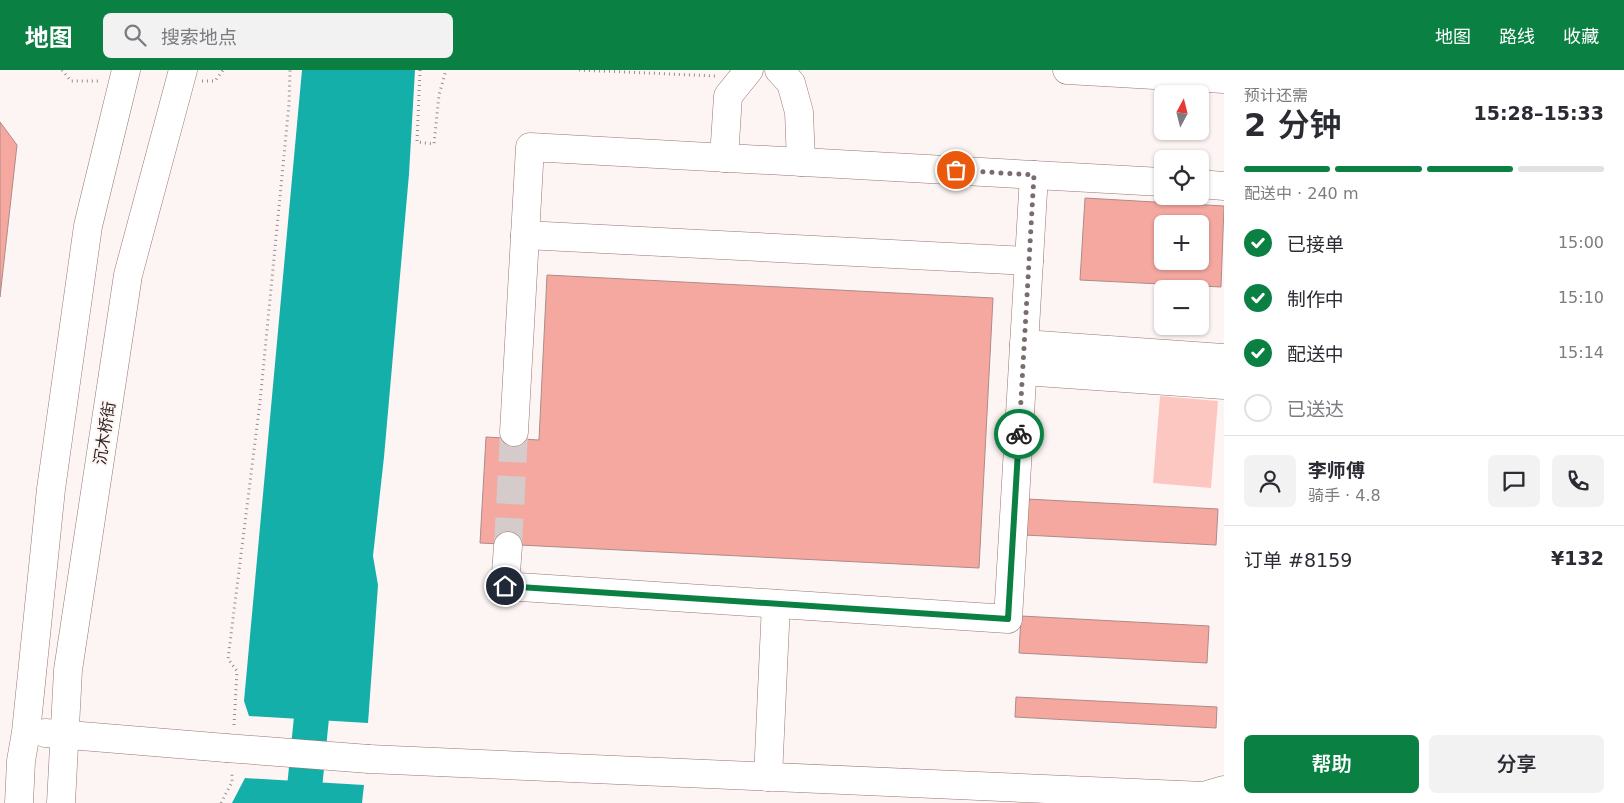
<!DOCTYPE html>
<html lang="zh">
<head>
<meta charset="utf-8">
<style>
  :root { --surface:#fff; --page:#f2f2f3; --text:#2b2b33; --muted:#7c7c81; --line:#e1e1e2; --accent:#0b8043 }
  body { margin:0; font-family:"DejaVu Sans","Noto Sans SC",sans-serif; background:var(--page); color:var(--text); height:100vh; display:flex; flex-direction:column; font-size:19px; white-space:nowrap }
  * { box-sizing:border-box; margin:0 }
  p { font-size:16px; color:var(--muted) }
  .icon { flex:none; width:28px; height:28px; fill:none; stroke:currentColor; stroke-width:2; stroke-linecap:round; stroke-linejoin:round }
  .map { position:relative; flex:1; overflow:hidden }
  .panel { display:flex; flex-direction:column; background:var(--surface); width:400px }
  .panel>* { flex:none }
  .needle { width:32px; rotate:7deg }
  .tools { position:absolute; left:1154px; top:15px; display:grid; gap:10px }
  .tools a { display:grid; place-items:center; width:55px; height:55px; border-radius:8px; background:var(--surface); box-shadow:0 1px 4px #0004; font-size:25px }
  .pin { position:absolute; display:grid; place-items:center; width:42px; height:42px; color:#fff; margin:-21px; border:2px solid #fff; border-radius:50%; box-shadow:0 1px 5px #0007 }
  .courier { position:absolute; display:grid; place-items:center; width:50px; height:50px; margin:-25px; border:4px solid #0b8043; border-radius:50%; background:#fff; color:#222; box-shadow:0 1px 6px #0007 }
  .overview em { font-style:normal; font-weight:600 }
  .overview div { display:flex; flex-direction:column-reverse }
  .overview { display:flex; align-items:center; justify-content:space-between; height:85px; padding:0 20px }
  h1 { font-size:32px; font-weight:600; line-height:38px }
  .bar { display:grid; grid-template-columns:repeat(4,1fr); gap:8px 5px; align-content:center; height:60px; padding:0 20px }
  .bar i { height:6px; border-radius:4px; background:var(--line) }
  .bar .current { background:var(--accent) }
  .bar p { grid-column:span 4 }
  .line { display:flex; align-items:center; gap:12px; padding:0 20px; border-top:1px solid var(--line) }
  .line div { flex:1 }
  .round { display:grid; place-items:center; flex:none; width:52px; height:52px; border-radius:8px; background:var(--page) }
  ol { padding:0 20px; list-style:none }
  li { display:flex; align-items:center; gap:15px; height:55px }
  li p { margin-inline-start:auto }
  li .icon { padding:5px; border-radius:50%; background:var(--accent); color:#fff; stroke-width:4 }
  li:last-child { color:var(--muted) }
  li i { width:28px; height:28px; border:2px solid var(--line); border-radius:50% }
  .action { display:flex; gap:10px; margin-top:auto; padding:10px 20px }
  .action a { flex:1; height:58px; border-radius:8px; background:var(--accent); color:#fff; font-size:20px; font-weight:600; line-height:58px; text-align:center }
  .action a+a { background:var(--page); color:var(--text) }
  header { display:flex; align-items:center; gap:30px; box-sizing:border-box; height:70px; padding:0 25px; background:var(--accent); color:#fff }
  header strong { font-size:24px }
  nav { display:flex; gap:28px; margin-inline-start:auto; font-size:18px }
  .search { width:350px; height:45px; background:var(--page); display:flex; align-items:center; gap:12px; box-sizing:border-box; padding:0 18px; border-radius:8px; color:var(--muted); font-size:19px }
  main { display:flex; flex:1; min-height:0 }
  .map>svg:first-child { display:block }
  .green { fill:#fdc7c1 }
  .water { fill:#15afa9 }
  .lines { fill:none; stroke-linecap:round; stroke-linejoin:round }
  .river { stroke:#15afa9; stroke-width:35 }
  .building { fill:#f4a8a0; stroke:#ae8b87; fill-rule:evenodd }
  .minor-tunnel { stroke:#d4cbca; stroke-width:28; stroke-dasharray:28 14; stroke-linecap:butt }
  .minor-casing { stroke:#977672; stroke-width:29 }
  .path { stroke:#978c8b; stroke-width:3; stroke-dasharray:1 4; stroke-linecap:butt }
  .minor { stroke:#fff; stroke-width:28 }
  .minor-bridge-casing { stroke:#977672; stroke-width:29; stroke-linecap:butt }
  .minor-bridge { stroke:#fff; stroke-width:28 }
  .done { stroke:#796d6c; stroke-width:5; stroke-dasharray:0 9 }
  .route { stroke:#0b8043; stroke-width:6 }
  .labels { text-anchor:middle; stroke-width:4; stroke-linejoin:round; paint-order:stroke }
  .street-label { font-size:16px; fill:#322422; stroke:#fdf5f4 }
</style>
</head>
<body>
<header>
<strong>地图</strong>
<div class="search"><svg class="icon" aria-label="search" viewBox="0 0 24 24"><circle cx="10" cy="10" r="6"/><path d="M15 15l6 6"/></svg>搜索地点</div>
<nav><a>地图</a><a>路线</a><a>收藏</a></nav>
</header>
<main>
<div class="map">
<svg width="1224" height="733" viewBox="0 0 1224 733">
  <rect width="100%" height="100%" fill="#fdf5f4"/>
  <!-- green -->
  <polygon class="green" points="1160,326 1218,331 1211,418 1153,413"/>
  <!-- water -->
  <g class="water">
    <polygon points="302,0 415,0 409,104 384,387 373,486 378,515 368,653 249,646 244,631"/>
    <polygon points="245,708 364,715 362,733 232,733"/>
  </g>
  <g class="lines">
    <!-- river -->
    <polyline class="river" points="303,733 316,602"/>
  </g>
  <!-- building -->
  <g class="building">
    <polygon points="0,52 17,75 0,227"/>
    <path d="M1085,128L1224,136L1221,217L1080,210ZM1162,154H1200V191H1162Z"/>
    <polygon points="547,205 993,228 979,498 480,473 486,367 539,370"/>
    <polygon points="1027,429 1218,439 1216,475 1025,465"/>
    <polygon points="1021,546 1209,556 1207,593 1019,583"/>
    <polygon points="1016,627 1217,637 1216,658 1015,647"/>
  </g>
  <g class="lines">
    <!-- minor-tunnel -->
    <polyline class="minor-tunnel" points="508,476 514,362"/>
    <defs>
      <g id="minor">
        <polyline points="779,0 791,13 799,42 801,92"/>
        <polyline points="1067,0 1224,9"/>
        <polyline points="724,88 728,26 749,0"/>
        <polyline points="1200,114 1224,116"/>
        <polyline points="525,165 1029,191"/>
        <polyline points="1024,274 1224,288"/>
        <polyline points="1023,301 1224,315"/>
        <polyline points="514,362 530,77 1162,112"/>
        <polyline points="508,476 505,516 1008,549 1034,105"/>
        <polyline points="45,663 226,678"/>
        <polyline points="369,689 1204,726 1224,720"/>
        <polyline points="768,707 776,534"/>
        <polyline points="19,733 21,691 26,662 51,419 88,156 126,0"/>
        <polyline points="61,733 68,600 128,205 183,0"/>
      </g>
    </defs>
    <!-- minor casing -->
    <use href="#minor" class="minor-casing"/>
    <!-- path -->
    <g class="path">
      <polyline points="62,0 71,11 101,11"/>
      <polyline points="420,0 417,72 434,74 439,25 446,0"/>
      <polyline points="579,0 715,6"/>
      <polyline points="202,11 215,11 223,0"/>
      <polyline points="234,655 237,601 228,589 260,332 289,34 290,0"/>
      <polyline points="221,733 232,712 232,701"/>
    </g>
    <!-- minor -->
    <use href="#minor" class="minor"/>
    <defs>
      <polyline id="minor-bridge" points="226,678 369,689"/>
    </defs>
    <!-- minor-bridge casing -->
    <use href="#minor-bridge" class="minor-bridge-casing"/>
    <!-- minor-bridge -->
    <use href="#minor-bridge" class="minor-bridge"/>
  </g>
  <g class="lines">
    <!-- done -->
    <polyline class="done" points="956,100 1034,105 1019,364"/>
    <!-- route -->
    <polyline class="route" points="505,516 1008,549 1019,364"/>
  </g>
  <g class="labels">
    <!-- street labels -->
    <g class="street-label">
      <text transform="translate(104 363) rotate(-81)" y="6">沉木桥街</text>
    </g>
  </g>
</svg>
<div class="tools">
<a><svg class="needle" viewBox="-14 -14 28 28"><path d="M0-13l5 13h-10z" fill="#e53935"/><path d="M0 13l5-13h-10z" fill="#7c7c81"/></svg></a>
<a><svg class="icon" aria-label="locate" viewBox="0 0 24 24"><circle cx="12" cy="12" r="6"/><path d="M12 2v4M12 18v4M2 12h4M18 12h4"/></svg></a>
<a>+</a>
<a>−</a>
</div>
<div class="pin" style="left:956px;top:100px;background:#ea580c"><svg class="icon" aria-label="bag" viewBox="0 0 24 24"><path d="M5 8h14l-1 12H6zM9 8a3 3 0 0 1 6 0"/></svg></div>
<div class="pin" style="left:505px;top:516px;background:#1f2937"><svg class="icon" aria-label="home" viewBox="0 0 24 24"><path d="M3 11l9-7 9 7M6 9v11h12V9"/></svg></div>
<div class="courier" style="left:1019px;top:364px"><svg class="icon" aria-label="bike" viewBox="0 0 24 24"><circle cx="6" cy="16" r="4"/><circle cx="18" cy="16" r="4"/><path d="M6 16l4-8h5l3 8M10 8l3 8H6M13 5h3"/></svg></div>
</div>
<section class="panel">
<div class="overview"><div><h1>2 分钟</h1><p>预计还需</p></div><em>15:28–15:33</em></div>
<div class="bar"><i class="current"></i><i class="current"></i><i class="current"></i><i></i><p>配送中 · 240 m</p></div>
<ol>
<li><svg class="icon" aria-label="check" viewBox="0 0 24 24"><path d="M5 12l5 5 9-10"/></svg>已接单<p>15:00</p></li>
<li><svg class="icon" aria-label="check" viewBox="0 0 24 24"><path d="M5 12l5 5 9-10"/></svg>制作中<p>15:10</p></li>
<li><svg class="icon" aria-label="check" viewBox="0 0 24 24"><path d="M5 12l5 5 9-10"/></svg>配送中<p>15:14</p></li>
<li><i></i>已送达</li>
</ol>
<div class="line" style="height:90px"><a class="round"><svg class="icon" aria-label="person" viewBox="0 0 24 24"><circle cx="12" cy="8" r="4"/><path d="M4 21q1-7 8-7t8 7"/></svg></a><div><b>李师傅</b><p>骑手 · 4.8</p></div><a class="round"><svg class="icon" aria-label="chat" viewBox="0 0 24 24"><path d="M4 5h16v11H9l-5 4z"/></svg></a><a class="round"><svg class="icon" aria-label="phone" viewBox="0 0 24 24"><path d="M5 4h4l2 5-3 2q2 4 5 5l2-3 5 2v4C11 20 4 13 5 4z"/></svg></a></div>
<div class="line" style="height:65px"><div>订单 #8159</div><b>¥132</b></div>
<div class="action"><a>帮助</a><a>分享</a></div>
</section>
</main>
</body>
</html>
